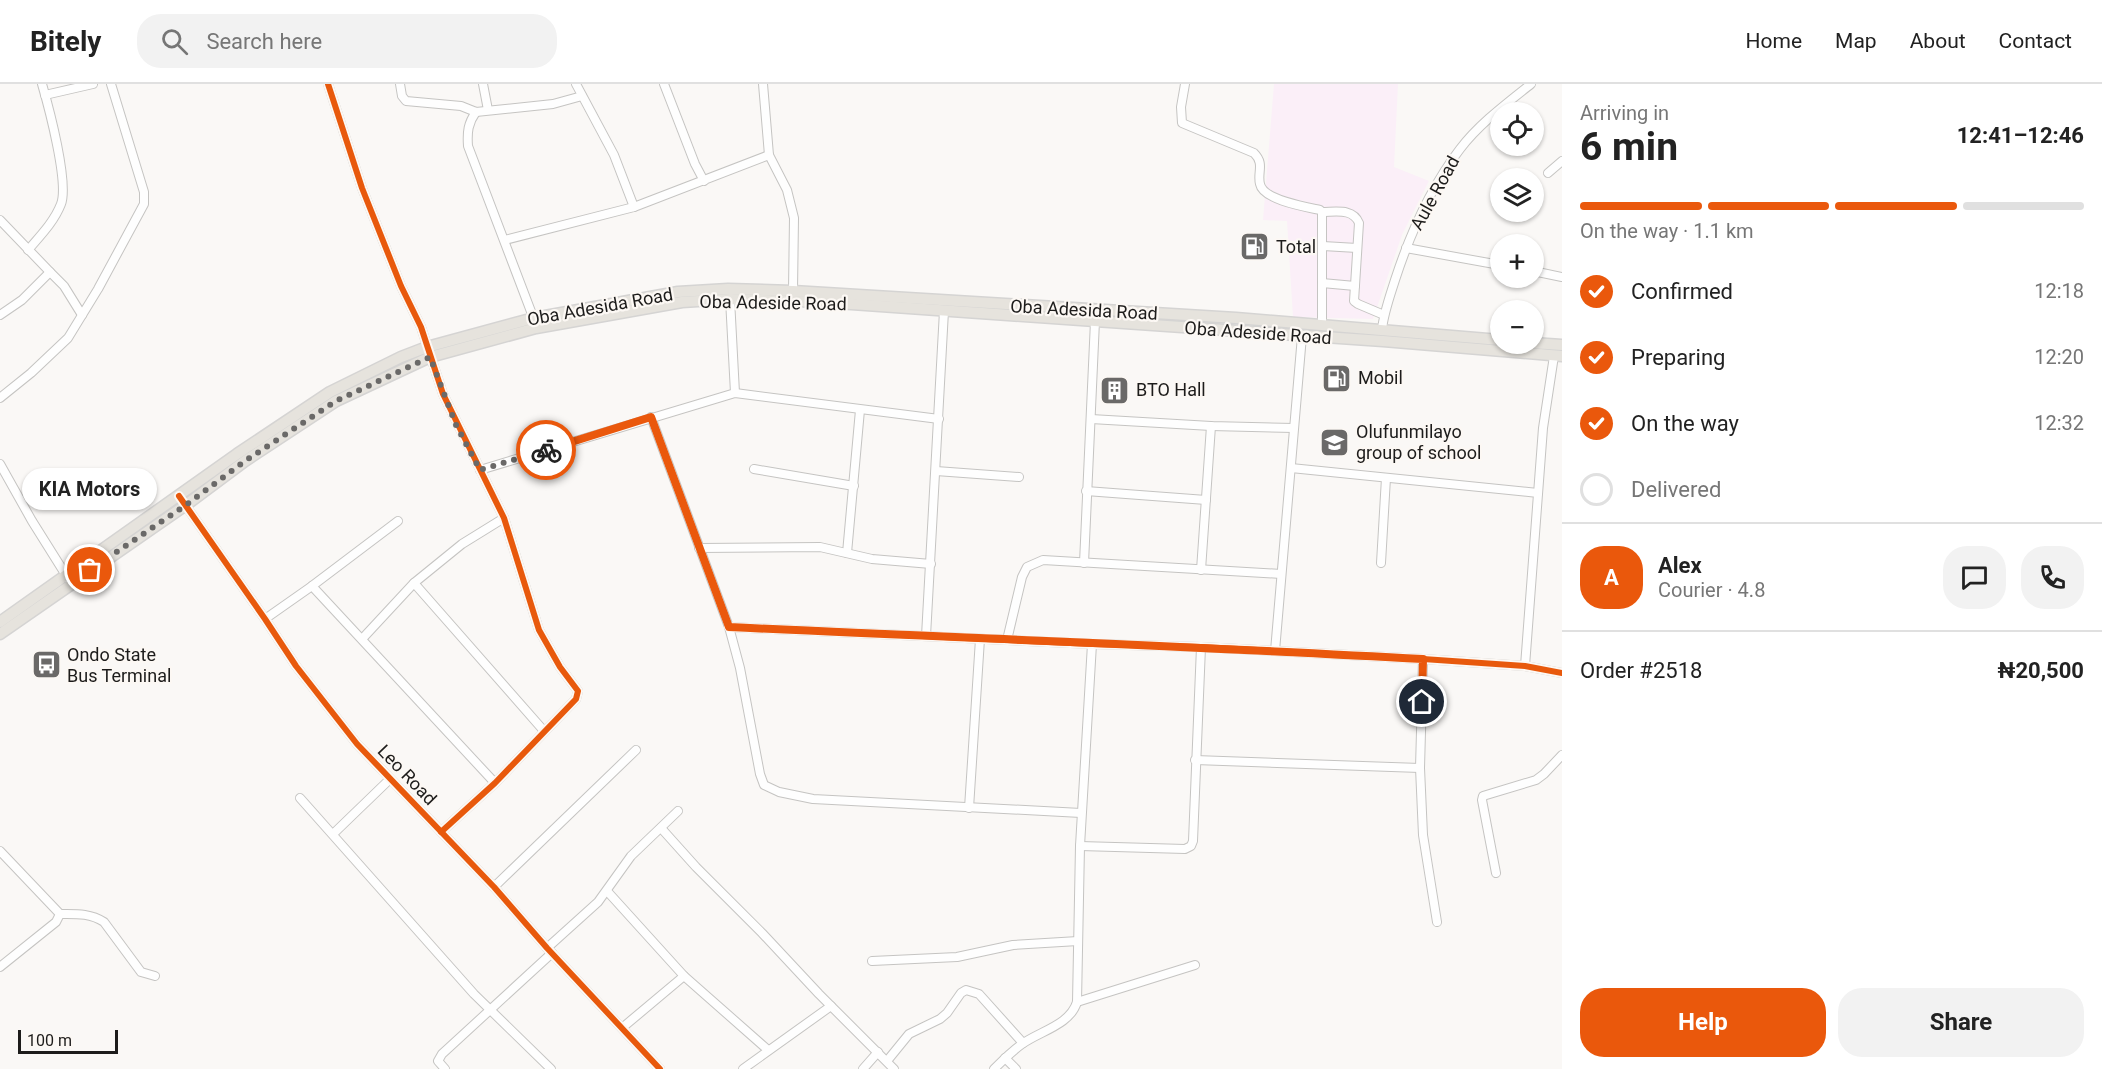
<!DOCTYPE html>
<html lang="en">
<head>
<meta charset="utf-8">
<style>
  :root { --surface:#fff; --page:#f2f2f2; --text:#222; --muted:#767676; --line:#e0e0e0; --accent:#ea580c }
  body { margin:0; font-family:Roboto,sans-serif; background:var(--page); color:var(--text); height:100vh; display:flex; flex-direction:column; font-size:22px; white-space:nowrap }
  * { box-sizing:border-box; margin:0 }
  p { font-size:20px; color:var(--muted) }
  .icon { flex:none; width:33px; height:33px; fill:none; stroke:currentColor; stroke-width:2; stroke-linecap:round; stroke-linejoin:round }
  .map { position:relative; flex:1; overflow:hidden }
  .sheet { display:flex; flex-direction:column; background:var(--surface); width:540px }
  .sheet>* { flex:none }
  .buttons { position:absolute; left:1490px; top:18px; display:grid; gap:12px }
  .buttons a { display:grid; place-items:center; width:54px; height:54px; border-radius:50%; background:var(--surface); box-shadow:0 2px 4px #0004; font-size:30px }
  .scale { position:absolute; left:18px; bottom:15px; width:100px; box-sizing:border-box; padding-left:6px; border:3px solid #1d1c1b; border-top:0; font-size:16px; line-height:21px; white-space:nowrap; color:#1d1c1b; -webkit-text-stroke:4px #fcf8f4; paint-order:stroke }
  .pin { position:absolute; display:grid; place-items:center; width:51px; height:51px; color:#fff; margin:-26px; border:3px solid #fff; border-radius:50%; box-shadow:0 2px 6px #0007 }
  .courier { position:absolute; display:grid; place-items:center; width:60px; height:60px; margin:-30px; border:4px solid #ea580c; border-radius:50%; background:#fff; color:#222; box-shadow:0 2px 8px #0007 }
  .bubble { position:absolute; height:42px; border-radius:21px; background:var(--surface); box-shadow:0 2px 4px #0004; font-size:20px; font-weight:700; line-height:42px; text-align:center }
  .overview em { font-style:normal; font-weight:700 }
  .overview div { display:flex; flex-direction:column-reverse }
  .overview { display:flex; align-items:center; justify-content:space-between; height:102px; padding:0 18px }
  h1 { font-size:39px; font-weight:700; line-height:45px }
  .bar { display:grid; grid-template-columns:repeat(4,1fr); gap:9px 6px; align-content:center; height:72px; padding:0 18px }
  .bar i { height:8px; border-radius:4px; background:var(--line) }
  .bar .on { background:var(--accent) }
  .bar p { grid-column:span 4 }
  .line { display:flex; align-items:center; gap:15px; padding:0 18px; border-top:2px solid var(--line) }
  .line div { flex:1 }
  .round { display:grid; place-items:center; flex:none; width:63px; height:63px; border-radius:24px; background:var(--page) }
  ol { padding:0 18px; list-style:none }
  li { display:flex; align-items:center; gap:18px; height:66px }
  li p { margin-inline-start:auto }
  li .icon { padding:6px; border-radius:50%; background:var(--accent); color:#fff; stroke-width:4 }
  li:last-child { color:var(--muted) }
  li i { width:33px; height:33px; border:3px solid var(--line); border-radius:50% }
  .action { display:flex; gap:12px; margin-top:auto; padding:12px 18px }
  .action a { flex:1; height:69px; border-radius:24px; background:var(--accent); color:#fff; font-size:24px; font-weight:700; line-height:69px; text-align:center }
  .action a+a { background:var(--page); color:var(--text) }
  header { display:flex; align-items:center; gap:36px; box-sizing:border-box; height:84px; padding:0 30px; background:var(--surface); border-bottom:2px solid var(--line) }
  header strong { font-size:28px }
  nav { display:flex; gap:33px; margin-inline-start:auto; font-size:21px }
  .search { width:420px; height:54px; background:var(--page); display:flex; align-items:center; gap:15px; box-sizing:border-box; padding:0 21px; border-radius:24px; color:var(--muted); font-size:22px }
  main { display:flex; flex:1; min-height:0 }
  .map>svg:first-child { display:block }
  .commercial { fill:#fbeff8 }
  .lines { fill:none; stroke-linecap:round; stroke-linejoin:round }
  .minor-casing { stroke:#c5c4c2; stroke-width:10 }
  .major-casing { stroke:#d5d4d3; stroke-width:13 }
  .minor { stroke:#fefefe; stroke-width:8 }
  .major { stroke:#e6e3dd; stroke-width:10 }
  .cycleway-casing { stroke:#fcf8f4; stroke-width:10 }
  .cycleway { stroke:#e8590c; stroke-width:6 }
  .done { stroke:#6a6968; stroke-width:6; stroke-dasharray:0 10.8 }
  .route { stroke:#ea580c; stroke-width:8 }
  .labels { text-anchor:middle; stroke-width:4.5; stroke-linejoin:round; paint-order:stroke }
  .street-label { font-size:18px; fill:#1d1c1b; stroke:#fcf8f4 }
  .poi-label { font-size:18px; fill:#1d1c1b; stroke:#fcf8f4; text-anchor:start }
</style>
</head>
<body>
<header>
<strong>Bitely</strong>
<div class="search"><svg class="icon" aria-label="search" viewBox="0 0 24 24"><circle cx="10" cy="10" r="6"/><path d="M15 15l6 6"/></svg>Search here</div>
<nav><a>Home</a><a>Map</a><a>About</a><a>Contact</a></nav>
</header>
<main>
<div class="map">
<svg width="1562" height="985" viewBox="0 0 1562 985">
  <rect width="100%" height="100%" fill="#faf8f6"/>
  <!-- commercial -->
  <polygon class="commercial" points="1274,0 1398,0 1394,83 1429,97 1402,151 1373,235 1293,233 1287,137 1263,136"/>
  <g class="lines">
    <defs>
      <g id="minor">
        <polyline points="328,0 362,104 401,202 421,243 443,310 504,434 539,546 560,583 578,607 576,615 495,699 441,748"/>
        <polyline points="400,0 402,12 406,17 461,22 476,28 553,20 582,12"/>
        <polyline points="483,0 488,26"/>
        <polyline points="576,0 614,71 634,123"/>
        <polyline points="664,0 695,80 704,97"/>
        <polyline points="763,0 769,71 787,106 794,134 793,207"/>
        <path d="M1185,0L1181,23L1182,39L1254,69C1265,80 1257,88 1260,100C1263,116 1306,123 1320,126L1322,128V241"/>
        <polyline points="45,11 93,0"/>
        <path d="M476,28C468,39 467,48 468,62L535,238"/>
        <polyline points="1548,89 1562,77"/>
        <path d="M1322,128C1336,128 1353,124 1359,139L1354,217L1358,220L1384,231"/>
        <polyline points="0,136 50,188"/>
        <polyline points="505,156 634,123 769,71"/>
        <polyline points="1323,162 1357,164"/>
        <polyline points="1406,164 1500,181"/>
        <path d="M28,166C40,152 54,138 61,120C69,99 49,24 42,0"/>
        <polyline points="1533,187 1562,193"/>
        <polyline points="1322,199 1355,202"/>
        <polyline points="730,215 735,309"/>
        <polyline points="0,231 22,216 50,188 64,202 82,231"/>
        <path d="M1382,245C1384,228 1390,212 1395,196C1410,150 1430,104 1460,65C1479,40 1506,20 1531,0"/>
        <polyline points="0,314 31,289 68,254 98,205 144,120 144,108 111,0"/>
        <polyline points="651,333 729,543 740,584 760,690 764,701 779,708 813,715 1081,729"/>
        <polyline points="1091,335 1211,342 1294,344"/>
        <polyline points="0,380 32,437 69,496"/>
        <polyline points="1291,384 1538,409"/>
        <polyline points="754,385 854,402"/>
        <polyline points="480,386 735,309 939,335"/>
        <polyline points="936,387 1019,393"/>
        <polyline points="1086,407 1206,416"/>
        <polyline points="179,412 265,535 296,582 357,660 494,803 547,864 660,985"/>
        <polyline points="699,464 820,463 872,475 931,480"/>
        <polyline points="847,469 860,326"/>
        <polyline points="1084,479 1095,237"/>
        <polyline points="1381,479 1386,394"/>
        <polyline points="1201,486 1211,342"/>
        <polyline points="414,499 544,647"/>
        <polyline points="312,502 495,699"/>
        <polyline points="265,535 312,502 398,437"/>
        <polyline points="729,543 1092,560 1201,563 1423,575 1525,582 1562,589"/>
        <polyline points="926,552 944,227"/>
        <polyline points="362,555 414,499 462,460 504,434"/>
        <polyline points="1007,556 1022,493 1027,483 1043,476 1281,490"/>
        <polyline points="1275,567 1302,252"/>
        <polyline points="1423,575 1420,684 1423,751 1437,838"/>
        <polyline points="1525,582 1543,344 1554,272"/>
        <polyline points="1195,676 1420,684"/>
        <polyline points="300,714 474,910 551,985"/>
        <polyline points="969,724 980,555"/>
        <polyline points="661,744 696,783 762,849 819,910 894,985"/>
        <polyline points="333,750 390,695"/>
        <polyline points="1080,762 1185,765 1191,762 1193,757 1201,563"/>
        <polyline points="0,767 60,830"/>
        <polyline points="1496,789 1482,716 1483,712 1536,696 1544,690 1562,671"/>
        <polyline points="494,803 636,666"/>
        <polyline points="607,807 684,892 768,966"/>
        <path d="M60,830C76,830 90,829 104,838L141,888L155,892"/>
        <polyline points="547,864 598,818 631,772 678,727"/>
        <polyline points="872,877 957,873 1013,861 1078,857"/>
        <polyline points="0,883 56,838 60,830"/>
        <polyline points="1077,918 1195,881"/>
        <polyline points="622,944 684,892"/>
        <polyline points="1005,974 1016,985"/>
        <polyline points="887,977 909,950 940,935 947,929 961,909 966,906 979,910 1023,959"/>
        <polyline points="445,985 438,977 442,970 552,869"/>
        <polyline points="743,985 831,922"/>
        <polyline points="863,985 878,968"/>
        <path d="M994,985C1003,976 1012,967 1022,960C1040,947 1070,941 1077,918L1080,762L1092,560"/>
      </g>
      <g id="major">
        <polyline points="1533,259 1562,261"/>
        <polyline points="0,538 237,370 330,308 401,273 427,263 534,234 678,208 728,205 793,207 1236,234 1500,256"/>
        <polyline points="0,550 186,421 245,377 336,317 430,273 536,244 682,218 730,215 823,218 1095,237 1383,257 1562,272"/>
      </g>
    </defs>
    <!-- minor casing -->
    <use href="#minor" class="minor-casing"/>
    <!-- major casing -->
    <use href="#major" class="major-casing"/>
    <!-- minor -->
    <use href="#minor" class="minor"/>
    <!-- major -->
    <use href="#major" class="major"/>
    <defs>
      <g id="cycleway">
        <polyline points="328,0 362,104 401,202 421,243 443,310 504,434 539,546 560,583 578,607 576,615 495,699 441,748"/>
        <polyline points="179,412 265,535 296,582 357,660 494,803 547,864 660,985"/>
        <polyline points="729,543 1092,560 1201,563 1423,575 1525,582 1562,589"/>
      </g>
    </defs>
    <!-- cycleway casing -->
    <use href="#cycleway" class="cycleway-casing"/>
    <!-- cycleway -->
    <use href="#cycleway" class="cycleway"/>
  </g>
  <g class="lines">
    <!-- done -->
    <polyline class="done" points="90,486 186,421 245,377 336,317 430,273 456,341 480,386 546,366"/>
    <!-- route -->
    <path class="route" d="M546,366L651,333L729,543C960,554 1192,562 1423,575L1422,618"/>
  </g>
  <!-- icons -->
  <defs>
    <symbol id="fuel-square" viewBox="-11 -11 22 22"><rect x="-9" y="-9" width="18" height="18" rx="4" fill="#6a6968" stroke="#fcf8f4"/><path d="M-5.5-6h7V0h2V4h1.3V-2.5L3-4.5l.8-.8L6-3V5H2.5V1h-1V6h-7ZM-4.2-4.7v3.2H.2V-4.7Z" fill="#fff"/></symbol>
    <symbol id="building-square" viewBox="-11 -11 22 22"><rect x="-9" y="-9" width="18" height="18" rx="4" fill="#6a6968" stroke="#fcf8f4"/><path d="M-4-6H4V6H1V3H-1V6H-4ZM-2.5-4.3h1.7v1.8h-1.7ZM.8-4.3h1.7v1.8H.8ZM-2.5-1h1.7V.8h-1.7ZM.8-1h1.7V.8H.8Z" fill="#fff"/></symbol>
    <symbol id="school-square" viewBox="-11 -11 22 22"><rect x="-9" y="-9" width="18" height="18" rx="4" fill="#6a6968" stroke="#fcf8f4"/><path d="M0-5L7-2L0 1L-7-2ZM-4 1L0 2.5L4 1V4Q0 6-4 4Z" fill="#fff"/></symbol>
    <symbol id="bus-square" viewBox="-11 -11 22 22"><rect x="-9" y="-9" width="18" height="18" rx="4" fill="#6a6968" stroke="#fcf8f4"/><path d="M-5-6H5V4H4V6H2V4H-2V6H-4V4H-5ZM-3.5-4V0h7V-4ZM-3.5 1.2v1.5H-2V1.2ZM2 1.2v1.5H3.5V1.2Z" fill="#fff"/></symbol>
  </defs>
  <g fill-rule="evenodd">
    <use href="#fuel-square" x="1238" y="146" width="33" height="33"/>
    <use href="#fuel-square" x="1320" y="278" width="33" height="33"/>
    <use href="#building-square" x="1098" y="290" width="33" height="33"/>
    <use href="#school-square" x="1318" y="342" width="33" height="33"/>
    <use href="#bus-square" x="30" y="564" width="33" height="33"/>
  </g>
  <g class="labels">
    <!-- street labels -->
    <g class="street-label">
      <text transform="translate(1435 109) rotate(-61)" y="6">Aule Road</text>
      <text transform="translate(773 219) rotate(1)" y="6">Oba Adeside Road</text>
      <text transform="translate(600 223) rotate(-10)" y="6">Oba Adesida Road</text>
      <text transform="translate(1084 226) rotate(3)" y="6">Oba Adesida Road</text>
      <text transform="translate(1258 249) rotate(4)" y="6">Oba Adeside Road</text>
      <text transform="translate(407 691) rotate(46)" y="6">Leo Road</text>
    </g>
    <!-- poi labels -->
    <g class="poi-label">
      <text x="1276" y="169">Total</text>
      <text x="1358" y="300">Mobil</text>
      <text x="1136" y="312">BTO Hall</text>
      <text x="1356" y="354">Olufunmilayo<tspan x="1356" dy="21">group of school</tspan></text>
      <text x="67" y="577">Ondo State<tspan x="67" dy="21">Bus Terminal</tspan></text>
    </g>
  </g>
</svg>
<div class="buttons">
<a><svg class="icon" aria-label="locate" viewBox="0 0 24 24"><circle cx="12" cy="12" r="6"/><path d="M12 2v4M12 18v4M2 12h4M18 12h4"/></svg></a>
<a><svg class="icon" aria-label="layers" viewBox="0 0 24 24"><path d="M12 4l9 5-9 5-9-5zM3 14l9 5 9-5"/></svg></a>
<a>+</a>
<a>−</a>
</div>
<div class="scale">100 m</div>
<div class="pin" style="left:90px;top:486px;background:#ea580c"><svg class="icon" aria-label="bag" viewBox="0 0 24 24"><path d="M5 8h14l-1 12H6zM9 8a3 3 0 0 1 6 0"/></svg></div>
<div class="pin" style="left:1422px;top:618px;background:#1f2937"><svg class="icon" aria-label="home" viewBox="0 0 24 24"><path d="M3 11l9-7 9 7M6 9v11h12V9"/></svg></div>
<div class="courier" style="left:546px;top:366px"><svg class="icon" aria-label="bike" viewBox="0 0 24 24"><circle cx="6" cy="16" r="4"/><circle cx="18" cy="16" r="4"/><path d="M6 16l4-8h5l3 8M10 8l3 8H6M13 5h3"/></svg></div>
<div class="bubble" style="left:22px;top:384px;width:135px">KIA Motors</div>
</div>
<section class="sheet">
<div class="overview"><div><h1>6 min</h1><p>Arriving in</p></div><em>12:41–12:46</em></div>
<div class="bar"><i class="on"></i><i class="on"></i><i class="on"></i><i></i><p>On the way · 1.1 km</p></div>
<ol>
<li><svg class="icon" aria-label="check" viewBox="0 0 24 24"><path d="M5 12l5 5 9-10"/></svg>Confirmed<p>12:18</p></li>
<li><svg class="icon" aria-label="check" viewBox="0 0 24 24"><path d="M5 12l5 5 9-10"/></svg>Preparing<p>12:20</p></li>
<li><svg class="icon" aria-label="check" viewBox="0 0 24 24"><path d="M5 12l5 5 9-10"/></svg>On the way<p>12:32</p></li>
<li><i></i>Delivered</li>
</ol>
<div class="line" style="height:108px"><b class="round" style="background:var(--accent);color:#fff">A</b><div><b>Alex</b><p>Courier · 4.8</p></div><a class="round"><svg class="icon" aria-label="chat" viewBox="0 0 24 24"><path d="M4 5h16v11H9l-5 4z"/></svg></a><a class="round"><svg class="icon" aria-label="phone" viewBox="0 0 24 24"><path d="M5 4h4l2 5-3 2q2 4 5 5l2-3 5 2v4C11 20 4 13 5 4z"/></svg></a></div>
<div class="line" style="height:78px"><div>Order #2518</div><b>₦20,500</b></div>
<div class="action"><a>Help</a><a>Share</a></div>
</section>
</main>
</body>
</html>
